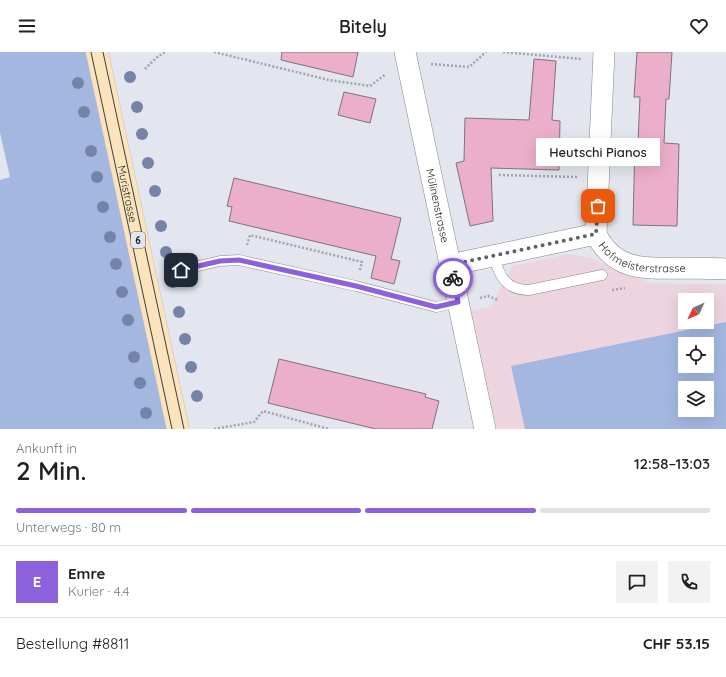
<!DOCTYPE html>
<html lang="de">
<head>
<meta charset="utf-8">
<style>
  :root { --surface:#fff; --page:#f2f2f2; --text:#202124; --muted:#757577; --line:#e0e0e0; --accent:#8d61db }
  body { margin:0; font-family:Quicksand,sans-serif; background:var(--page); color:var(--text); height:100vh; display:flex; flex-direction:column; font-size:15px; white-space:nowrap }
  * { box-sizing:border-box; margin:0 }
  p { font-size:13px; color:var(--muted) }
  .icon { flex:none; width:22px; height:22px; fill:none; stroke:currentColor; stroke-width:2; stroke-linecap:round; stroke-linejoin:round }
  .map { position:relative; height:377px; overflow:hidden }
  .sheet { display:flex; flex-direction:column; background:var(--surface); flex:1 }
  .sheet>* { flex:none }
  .needle { width:26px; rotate:226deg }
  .fabs { position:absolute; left:678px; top:241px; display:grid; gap:8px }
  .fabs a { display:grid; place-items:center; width:36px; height:36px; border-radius:0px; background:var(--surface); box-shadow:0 4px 16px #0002; font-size:20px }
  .pin { position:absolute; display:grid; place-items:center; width:34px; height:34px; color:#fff; margin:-17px; border-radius:8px; box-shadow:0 2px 6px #0006 }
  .courier { position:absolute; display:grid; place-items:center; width:40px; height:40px; margin:-20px; border:3px solid #8d61db; border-radius:50%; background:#fff; color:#222; box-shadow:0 1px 5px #0007 }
  .bubble { position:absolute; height:28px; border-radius:0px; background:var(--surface); box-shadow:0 4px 16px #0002; font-size:13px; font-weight:600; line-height:28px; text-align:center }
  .head em { font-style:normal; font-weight:600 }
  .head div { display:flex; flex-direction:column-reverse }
  .head { display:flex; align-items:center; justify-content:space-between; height:68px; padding:0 16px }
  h1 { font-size:26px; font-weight:600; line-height:30px }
  .bar { display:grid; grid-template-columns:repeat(4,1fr); gap:6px 4px; align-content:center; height:48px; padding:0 16px }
  .bar i { height:5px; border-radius:3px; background:var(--line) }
  .bar .current { background:var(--accent) }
  .bar p { grid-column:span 4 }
  .line { display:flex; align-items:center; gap:10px; padding:0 16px; border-top:1px solid var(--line) }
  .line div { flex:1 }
  .round { display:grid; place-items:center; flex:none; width:42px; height:42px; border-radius:0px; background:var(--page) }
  header { display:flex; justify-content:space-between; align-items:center; height:52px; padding:0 16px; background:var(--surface); font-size:18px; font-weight:600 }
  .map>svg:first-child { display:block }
  .education { fill:#edd5e0; fill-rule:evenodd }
  .green { fill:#a3b7e1; fill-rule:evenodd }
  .building { fill:#ebafca; stroke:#7c7478 }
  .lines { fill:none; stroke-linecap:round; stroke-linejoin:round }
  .lane-casing { stroke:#83868d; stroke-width:11 }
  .street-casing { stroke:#83868d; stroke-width:22 }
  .primary-casing { stroke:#c3c4c4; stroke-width:23 }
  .path { stroke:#a2a4ab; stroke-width:2.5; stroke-dasharray:2 2; stroke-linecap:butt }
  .lane { stroke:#fff; stroke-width:10 }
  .street { stroke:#fff; stroke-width:21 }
  .primary { stroke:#fbe3bb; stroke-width:22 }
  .tram { stroke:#3c3e41; stroke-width:1 }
  .tree { fill:#7483a7 }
  .done { stroke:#606267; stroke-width:4; stroke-dasharray:0 7.2 }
  .route { stroke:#8d61db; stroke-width:5 }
  .labels { text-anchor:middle; stroke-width:3.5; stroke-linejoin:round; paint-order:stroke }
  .shield { fill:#e3e6ee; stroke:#56585c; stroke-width:1 }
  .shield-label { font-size:10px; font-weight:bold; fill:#1a1b1e }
  .street-label { font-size:11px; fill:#1a1b1e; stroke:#e3e6ee }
</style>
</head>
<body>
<header><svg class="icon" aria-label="menu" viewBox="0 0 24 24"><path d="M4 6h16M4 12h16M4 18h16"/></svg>Bitely<svg class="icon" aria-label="heart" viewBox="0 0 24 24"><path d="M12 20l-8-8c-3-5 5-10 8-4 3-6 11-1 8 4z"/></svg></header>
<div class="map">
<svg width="726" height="377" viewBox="0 0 726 377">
  <rect width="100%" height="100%" fill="#e3e6ee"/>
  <!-- education -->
  <path class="education" d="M568,202L594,207L626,222L652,231L726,232V377H496L471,259L491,255L512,214ZM685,248H707V270H685ZM685,292H707V314H685ZM685,336H707V358H685Z"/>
  <!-- green -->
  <g class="green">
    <polygon points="0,0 86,0 147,246 175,377 0,377 0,128 10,125 0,81"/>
    <path d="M726,270V377H525L511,314ZM685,292H707V314H685ZM685,336H707V358H685Z"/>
  </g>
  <!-- building -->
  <g class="building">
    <polygon points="282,0 358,0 353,25 281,8"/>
    <polygon points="637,0 672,0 669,47 666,47 664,91 679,92 677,174 633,173 635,90 638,90 640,45 634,45"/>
    <polygon points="534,7 556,9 552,68 560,69 559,118 491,116 493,169 470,174 456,111 464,109 465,66 529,68"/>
    <polygon points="344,40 376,47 370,71 338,63"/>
    <polygon points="234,126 401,166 391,207 400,209 394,232 371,226 376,204 229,169 232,155 227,154"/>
    <polygon points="279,307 426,342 425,345 439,349 432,377 376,377 268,351"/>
  </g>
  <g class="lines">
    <defs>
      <g id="lane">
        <path d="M493,204C500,224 505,238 529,238L602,223"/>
        <polyline points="181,218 220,209 239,208 356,234 436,255 458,250"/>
      </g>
      <g id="street">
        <path id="s1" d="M405,0L485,377"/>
        <polyline points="596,182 604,0"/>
        <path id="s2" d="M450,213L596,182C613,217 642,217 676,216C693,216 709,216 726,217"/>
      </g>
      <g id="primary">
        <path id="s3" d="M97,0L178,377"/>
      </g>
    </defs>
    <!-- lane casing -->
    <use href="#lane" class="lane-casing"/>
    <!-- street casing -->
    <use href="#street" class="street-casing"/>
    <!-- primary casing -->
    <use href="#primary" class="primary-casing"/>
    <!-- path -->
    <g class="path">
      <polyline points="214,0 329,28 370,34 386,22"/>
      <polyline points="503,0 581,7"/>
      <polyline points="431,12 469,15 486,0"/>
      <polyline points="145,17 156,6 165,0"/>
      <polyline points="499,123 577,125"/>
      <polyline points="247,193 250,183 362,210 360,218"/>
      <polyline points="612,238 625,236"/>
      <polyline points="480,246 488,244 498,248"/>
      <polyline points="214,377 254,370 263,359 329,377"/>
    </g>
    <!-- lane -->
    <use href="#lane" class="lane"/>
    <!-- street -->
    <use href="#street" class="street"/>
    <!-- primary -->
    <use href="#primary" class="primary"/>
    <!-- tram -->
    <g class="tram">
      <polyline points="91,0 172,377"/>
      <polyline points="103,0 184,377"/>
    </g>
  </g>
  <!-- trees -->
  <g class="tree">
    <circle cx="130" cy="25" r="6"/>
    <circle cx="78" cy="31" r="6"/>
    <circle cx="137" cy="55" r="6"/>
    <circle cx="84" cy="60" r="6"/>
    <circle cx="142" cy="82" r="6"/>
    <circle cx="91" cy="99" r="6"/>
    <circle cx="148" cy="111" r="6"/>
    <circle cx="97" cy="125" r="6"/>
    <circle cx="155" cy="139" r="6"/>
    <circle cx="103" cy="155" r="6"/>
    <circle cx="161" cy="174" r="6"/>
    <circle cx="110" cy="185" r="6"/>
    <circle cx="166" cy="200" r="6"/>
    <circle cx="116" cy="212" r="6"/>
    <circle cx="173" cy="230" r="6"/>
    <circle cx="122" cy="240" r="6"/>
    <circle cx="179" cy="260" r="6"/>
    <circle cx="128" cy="268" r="6"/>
    <circle cx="185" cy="287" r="6"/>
    <circle cx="134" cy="305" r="6"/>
    <circle cx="191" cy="315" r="6"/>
    <circle cx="140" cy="331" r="6"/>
    <circle cx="197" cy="344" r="6"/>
    <circle cx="146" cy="361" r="6"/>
  </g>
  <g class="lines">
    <!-- done -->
    <polyline class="done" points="453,226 450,213 596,182 598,154"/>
    <!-- route -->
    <polyline class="route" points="181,218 220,209 239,208 356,234 436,255 458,250 453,226"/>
  </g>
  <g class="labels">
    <!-- shield labels -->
    <rect class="shield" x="131" y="180" width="14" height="16" rx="3"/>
    <g class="shield-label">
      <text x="138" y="192">6</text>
    </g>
    <!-- street labels -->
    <g class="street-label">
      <text dy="4" stroke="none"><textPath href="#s3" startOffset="145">Muristrasse</textPath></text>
      <text dy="4" stroke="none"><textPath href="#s1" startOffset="157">Mülinenstrasse</textPath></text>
      <text dy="4" stroke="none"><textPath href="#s2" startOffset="206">Hofmeisterstrasse</textPath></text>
    </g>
  </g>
</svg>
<div class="fabs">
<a><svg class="needle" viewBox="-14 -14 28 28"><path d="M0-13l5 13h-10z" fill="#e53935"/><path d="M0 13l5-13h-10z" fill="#757577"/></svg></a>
<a><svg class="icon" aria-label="locate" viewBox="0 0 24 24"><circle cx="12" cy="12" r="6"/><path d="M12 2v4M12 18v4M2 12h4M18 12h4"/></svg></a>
<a><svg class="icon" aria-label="layers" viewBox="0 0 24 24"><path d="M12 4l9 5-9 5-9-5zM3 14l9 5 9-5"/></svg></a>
</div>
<div class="pin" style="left:598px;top:154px;background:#ea580c"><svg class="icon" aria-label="bag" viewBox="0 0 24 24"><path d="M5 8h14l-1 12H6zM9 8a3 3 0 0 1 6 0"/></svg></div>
<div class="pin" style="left:181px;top:218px;background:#1f2937"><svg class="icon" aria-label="home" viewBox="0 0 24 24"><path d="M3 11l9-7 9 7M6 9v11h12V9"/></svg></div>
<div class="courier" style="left:453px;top:226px"><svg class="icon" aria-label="bike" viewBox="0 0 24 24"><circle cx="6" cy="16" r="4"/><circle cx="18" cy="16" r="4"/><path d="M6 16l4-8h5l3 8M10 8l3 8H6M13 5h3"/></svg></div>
<div class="bubble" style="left:536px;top:86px;width:124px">Heutschi Pianos</div>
</div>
<section class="sheet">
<div class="head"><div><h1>2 Min.</h1><p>Ankunft in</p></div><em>12:58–13:03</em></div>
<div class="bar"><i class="current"></i><i class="current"></i><i class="current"></i><i></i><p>Unterwegs · 80 m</p></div>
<div class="line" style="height:72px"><b class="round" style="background:var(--accent);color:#fff">E</b><div><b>Emre</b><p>Kurier · 4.4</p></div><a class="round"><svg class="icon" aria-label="chat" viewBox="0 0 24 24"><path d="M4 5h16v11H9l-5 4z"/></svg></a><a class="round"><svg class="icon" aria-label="phone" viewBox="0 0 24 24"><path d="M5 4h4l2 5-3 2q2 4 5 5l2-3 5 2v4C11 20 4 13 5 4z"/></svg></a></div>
<div class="line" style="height:52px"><div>Bestellung #8811</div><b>CHF 53.15</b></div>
</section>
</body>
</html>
